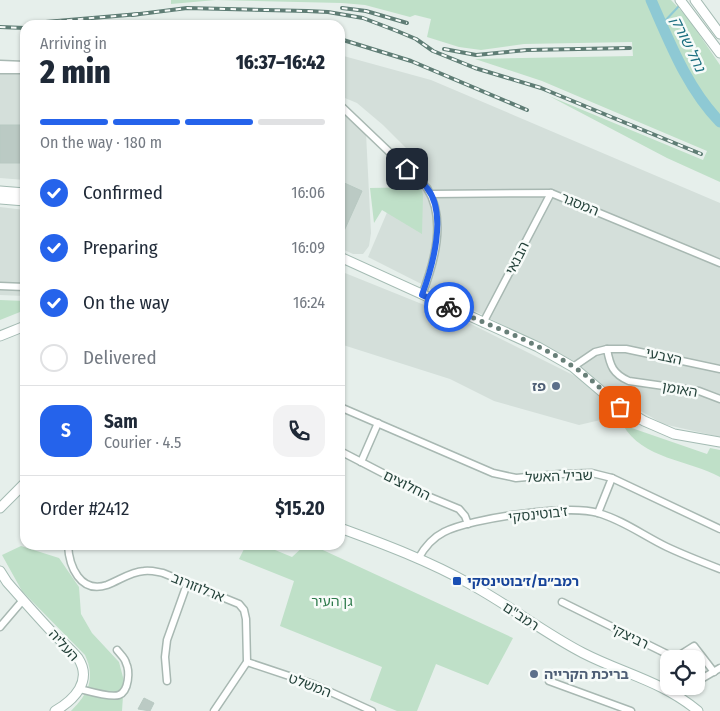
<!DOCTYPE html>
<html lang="en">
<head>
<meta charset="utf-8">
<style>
  :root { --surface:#fff; --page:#f2f2f3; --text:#1f2937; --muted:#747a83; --line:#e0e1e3; --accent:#2563eb }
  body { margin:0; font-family:"Fira Sans Condensed","Noto Sans Hebrew",sans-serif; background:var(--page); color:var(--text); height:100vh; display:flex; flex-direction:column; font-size:19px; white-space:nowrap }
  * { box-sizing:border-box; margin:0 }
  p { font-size:16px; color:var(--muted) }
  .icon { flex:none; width:28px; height:28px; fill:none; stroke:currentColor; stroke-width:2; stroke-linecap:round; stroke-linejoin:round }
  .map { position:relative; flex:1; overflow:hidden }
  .sheet { position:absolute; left:20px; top:20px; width:325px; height:530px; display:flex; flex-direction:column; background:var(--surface); border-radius:15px; box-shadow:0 1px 4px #0004 }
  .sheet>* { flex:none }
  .fabs { position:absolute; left:660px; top:650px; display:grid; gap:10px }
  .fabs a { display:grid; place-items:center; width:45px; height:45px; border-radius:10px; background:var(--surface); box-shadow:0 1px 4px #0004; font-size:25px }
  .pin { position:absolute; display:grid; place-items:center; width:42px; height:42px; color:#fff; margin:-21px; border-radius:10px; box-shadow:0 2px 8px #0006 }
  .courier { position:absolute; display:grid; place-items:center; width:50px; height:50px; margin:-25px; border:4px solid #2563eb; border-radius:50%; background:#fff; color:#222; box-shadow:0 1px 6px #0007 }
  .head em { font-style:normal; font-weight:800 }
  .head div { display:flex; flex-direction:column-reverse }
  .head { display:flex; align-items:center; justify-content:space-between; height:85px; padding:0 20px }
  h1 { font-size:32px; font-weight:800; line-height:38px }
  .bar { display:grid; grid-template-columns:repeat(4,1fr); gap:8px 5px; align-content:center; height:60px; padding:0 20px }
  .bar i { height:6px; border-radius:4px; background:var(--line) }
  .bar .active { background:var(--accent) }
  .bar p { grid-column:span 4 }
  .line { display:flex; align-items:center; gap:12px; padding:0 20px; border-top:1px solid var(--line) }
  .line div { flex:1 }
  .round { display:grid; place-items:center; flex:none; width:52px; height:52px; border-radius:15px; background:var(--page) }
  ol { padding:0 20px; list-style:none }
  li { display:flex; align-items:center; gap:15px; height:55px }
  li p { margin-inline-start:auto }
  li .icon { padding:5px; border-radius:50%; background:var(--accent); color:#fff; stroke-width:4 }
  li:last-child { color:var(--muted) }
  li i { width:28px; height:28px; border:2px solid var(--line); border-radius:50% }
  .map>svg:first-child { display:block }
  .built { fill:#d4dfda }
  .green { fill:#bfe0c8 }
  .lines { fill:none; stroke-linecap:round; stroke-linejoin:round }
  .stream { stroke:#8ec9d4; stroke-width:2 }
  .river { stroke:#8ec9d4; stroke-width:11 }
  .building { fill:#bbcac4; stroke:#b8c9c2 }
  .street-casing { stroke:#a8b8b2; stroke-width:9 }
  .secondary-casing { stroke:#a4bbb3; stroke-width:11 }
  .street { stroke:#fff; stroke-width:6 }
  .secondary { stroke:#fff; stroke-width:9 }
  .rail-casing { stroke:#5f7d75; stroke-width:4 }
  .rail { stroke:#f7fbf9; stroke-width:2; stroke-dasharray:5.5; stroke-linecap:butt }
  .done { stroke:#687f78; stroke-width:5; stroke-dasharray:0 9 }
  .route { stroke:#2563eb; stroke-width:6 }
  .service-dot { fill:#5c6f8a; stroke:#f7fbf9; stroke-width:2 }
  .transit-dot { fill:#1a4fb4; stroke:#f7fbf9; stroke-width:2 }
  .labels { text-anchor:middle; stroke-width:5; stroke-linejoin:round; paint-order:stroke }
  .street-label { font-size:14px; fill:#24423a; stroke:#f7fbf9 }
  .service-label { font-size:14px; font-weight:bold; fill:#4e5e75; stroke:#f7fbf9; text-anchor:end }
  .transit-label { font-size:14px; font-weight:bold; fill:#164399; stroke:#f7fbf9; text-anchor:start }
  .park-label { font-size:14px; fill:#2d7a4b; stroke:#f7fbf9 }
  .water-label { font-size:15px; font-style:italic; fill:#1c6f80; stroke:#f7fbf9 }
</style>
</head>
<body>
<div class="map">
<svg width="720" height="711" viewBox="0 0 720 711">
  <rect width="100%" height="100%" fill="#e6efeb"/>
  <!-- built -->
  <g class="built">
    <polygon points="340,55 431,80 720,203 720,437 663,424 612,394 574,361 368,257 412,154 383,125 357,103 340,96"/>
    <polygon points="0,74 25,74 25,180 0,178"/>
    <polygon points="340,109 366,133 371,233 369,246 363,254 353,254 340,248"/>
    <polygon points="0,207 25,210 25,296 0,295"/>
    <polygon points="340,271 469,323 581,379 622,415 579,425 494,401 450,379 340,344"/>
  </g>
  <!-- green -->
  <g class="green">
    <polygon points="171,0 671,0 688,18 720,65 720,182 667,158 549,96 703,160 707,151 542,81 475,59 633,56 632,42 524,44 481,50 459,47 427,37 431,19 415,15 410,17 365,5 342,3 216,0 171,4"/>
    <polygon points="421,187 423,195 422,234 382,210 374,223 370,188"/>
    <polygon points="0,300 25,301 25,310 0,320"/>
    <path d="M623,425L707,454L710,448L720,450V477C689,460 642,459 623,425Z"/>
    <polygon points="246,545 263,545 292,557 305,545 312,545 513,638 488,685 436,664 417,711 397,711 370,700 382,667 280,626 294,581 239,559"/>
    <path d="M21,546L59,558L79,587L81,614L92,633L119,662L124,681L122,711H71C88,694 96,679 85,655L22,591L2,555Z"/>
  </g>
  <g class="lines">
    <!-- stream -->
    <polyline class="stream" points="662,24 679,6"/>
    <!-- river -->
    <path class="river" d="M651,0C670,43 687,88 720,122"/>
  </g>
  <!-- building -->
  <g class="building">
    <rect x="0" y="125" width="25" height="38"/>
    <polygon points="340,181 362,191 340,240"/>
    <polygon points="144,698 154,703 150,711 138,709"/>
  </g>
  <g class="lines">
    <defs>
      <g id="street">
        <polyline points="0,64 25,65"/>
        <polyline points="0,70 25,70"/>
        <path d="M340,105L427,188C447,220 434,263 422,295"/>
        <polyline points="431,194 551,193 720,263"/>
        <polyline points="0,286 25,287"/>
        <polyline points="483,323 551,193"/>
        <polyline points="607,349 626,349 720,369"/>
        <path d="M573,367L595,352L607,349C610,366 613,374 629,381L699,391L720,399"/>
        <polyline points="340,407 493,473 516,478 560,474 592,473 612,478 720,529"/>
        <polyline points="340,451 425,495 459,509 465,516 468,524"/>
        <polyline points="361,462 378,423"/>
        <polyline points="598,513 612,478"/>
        <path d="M68,545C69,566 80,594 107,585C120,580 130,572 144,571C151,570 157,572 163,573L239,604L244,610L246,619L247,662L214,711"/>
        <path d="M418,559C424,548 432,538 444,532C471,518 570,504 598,513C623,520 644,536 667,547C684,555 702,562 720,569"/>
        <polyline points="562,602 675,658 694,646 714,672"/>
        <polyline points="0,627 23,600"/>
        <polyline points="247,662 313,684 372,711"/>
        <polyline points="167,681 165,657 167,640 187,584"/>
        <polyline points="549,681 631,711"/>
        <polyline points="696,682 720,668"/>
        <path d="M80,689C88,691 111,698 119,695C129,691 130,671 126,663C125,658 120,654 117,650"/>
        <polyline points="677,694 689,686"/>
      </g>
      <g id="secondary">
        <polyline points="680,0 720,53"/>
        <polyline points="695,0 720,34"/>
        <polyline points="0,191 25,193"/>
        <polyline points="0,199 25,201"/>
        <polyline points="340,257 538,347 573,367 620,407 644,421 674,434 720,442"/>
        <polyline points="0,336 25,326"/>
        <polyline points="0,508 25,483"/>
        <path d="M340,528C384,544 429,561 470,584C509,605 544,633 583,653C624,674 662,681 698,711"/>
        <path d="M0,571L7,582C22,599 36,615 51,631C59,640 70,648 78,658C93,681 74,700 55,711"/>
      </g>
    </defs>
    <!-- street casing -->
    <use href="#street" class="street-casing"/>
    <!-- secondary casing -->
    <use href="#secondary" class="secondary-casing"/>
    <!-- street -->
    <use href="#street" class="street"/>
    <!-- secondary -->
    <use href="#secondary" class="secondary"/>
    <defs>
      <g id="rail">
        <polyline points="342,8 366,11 407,23"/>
        <polyline points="132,15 187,8 307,11 328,12 363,18 397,31 416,39 433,51 475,68 541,88 701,154"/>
        <polyline points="34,23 139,14"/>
        <polyline points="0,27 25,28"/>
        <polyline points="340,39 411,61 527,110"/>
        <polyline points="444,49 476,55 527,50 630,48"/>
      </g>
    </defs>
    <!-- rail casing -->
    <use href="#rail" class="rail-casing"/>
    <!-- rail -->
    <use href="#rail" class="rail"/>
  </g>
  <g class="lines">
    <!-- done -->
    <path class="done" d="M449,307C490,326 535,341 574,367C591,378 605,393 620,407"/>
    <!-- route -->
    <path class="route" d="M407,169C414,175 422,181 427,188C448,214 432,268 422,295L449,307"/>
  </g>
  <!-- markers -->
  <g class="service-dot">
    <circle cx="556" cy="386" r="5"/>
    <circle cx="534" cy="674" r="5"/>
  </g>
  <rect class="transit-dot" x="452" y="576" width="10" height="10" rx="2.5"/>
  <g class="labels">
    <!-- street labels -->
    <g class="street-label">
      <text transform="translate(580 204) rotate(22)" y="5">המסגר</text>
      <text transform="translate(517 258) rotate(-63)" y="5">הבנאי</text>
      <text transform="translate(664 356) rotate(12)" y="5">הצבעי</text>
      <text transform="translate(680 389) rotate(10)" y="5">האומן</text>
      <text transform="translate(559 476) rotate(-2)" y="5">שביל האשל</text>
      <text transform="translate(407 485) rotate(26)" y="5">החלוצים</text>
      <text transform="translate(538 514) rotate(-6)" y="5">ז'בוטינסקי</text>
      <text transform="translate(198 587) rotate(22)" y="5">ארלוזורוב</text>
      <text transform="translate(521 616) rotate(33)" y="5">רמב"ם</text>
      <text transform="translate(630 636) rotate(26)" y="5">רביצקי</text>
      <text transform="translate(64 645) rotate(48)" y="5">העליה</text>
      <text transform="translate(310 685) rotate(21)" y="5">המשלט</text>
    </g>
    <!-- service labels -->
    <g class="service-label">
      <text x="546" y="391">פז</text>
      <text x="544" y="679" text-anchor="start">בריכת הקרייה</text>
    </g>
    <!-- transit labels -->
    <g class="transit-label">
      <text x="467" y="586">רמב״ם/ז׳בוטינסקי</text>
    </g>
    <!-- park labels -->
    <g class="park-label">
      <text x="332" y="606">גן העיר</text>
    </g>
    <!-- water labels -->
    <g class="water-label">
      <text transform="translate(688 44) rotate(64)" y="5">נחל שורק</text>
    </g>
  </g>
</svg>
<div class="fabs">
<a><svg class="icon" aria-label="locate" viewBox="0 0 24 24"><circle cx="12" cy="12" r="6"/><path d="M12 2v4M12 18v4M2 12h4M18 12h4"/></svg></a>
</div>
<div class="pin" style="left:620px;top:407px;background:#ea580c"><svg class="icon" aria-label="bag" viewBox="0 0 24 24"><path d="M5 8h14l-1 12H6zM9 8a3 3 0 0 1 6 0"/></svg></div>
<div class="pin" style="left:407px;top:169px;background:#1f2937"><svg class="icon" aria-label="home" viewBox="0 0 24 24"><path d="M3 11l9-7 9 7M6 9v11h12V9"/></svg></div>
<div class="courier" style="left:449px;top:307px"><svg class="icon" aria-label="bike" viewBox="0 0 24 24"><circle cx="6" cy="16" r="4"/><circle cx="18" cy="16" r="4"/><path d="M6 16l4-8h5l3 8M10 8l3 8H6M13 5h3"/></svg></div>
<section class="sheet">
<div class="head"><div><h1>2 min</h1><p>Arriving in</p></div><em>16:37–16:42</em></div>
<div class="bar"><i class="active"></i><i class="active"></i><i class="active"></i><i></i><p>On the way · 180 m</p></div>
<ol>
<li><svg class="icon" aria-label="check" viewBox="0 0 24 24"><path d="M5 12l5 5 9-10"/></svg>Confirmed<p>16:06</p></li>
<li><svg class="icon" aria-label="check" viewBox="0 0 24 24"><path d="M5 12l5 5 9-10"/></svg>Preparing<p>16:09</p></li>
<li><svg class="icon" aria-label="check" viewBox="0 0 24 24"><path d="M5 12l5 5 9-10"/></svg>On the way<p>16:24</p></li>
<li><i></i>Delivered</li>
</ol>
<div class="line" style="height:90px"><b class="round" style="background:var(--accent);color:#fff">S</b><div><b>Sam</b><p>Courier · 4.5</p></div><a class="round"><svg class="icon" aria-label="phone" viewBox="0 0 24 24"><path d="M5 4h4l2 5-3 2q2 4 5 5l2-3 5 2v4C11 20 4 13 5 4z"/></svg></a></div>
<div class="line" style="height:65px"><div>Order #2412</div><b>$15.20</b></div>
</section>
</div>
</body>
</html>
